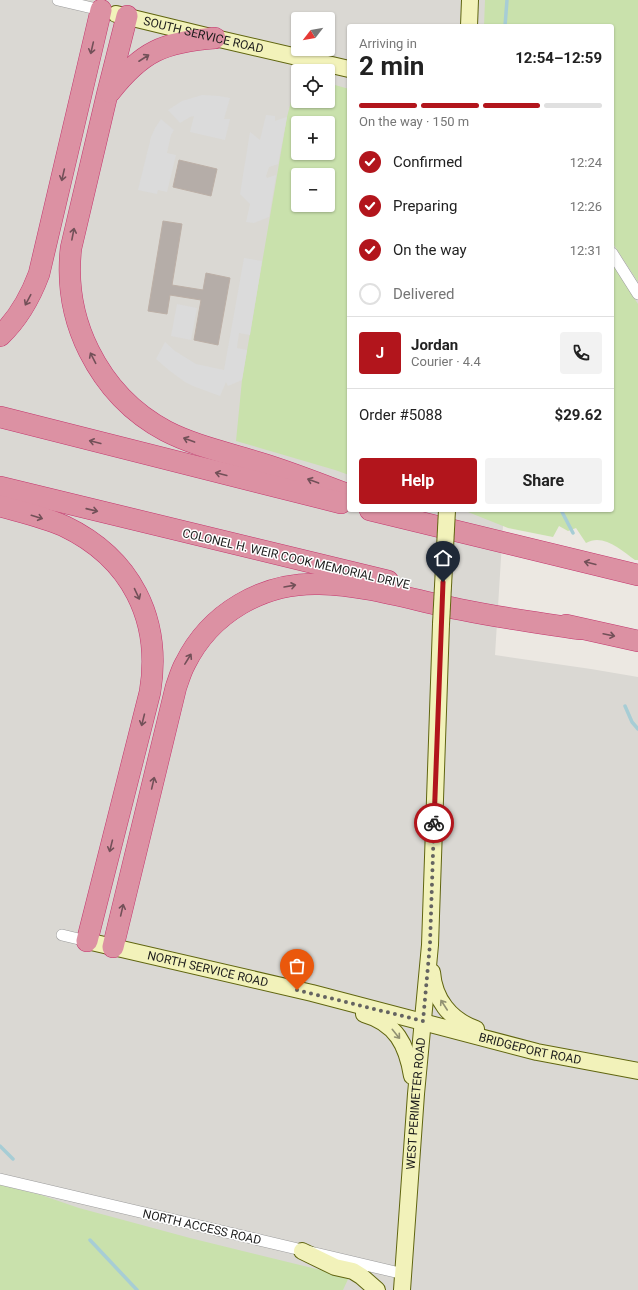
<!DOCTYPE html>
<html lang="en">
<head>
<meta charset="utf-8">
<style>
  :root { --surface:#fff; --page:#f2f2f2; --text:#222; --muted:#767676; --line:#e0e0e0; --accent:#b2151c }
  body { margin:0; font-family:Roboto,sans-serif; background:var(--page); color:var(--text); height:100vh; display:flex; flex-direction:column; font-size:15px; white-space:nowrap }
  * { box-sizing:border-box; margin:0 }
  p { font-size:13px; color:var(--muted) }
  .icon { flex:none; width:22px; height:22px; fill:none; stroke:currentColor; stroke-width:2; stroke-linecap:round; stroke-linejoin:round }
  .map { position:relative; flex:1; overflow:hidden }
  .side { position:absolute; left:347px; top:24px; width:267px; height:488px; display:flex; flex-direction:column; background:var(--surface); border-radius:4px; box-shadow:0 1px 3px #0004 }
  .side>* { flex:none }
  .needle { width:26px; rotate:239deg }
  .buttons { position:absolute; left:291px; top:12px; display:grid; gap:8px }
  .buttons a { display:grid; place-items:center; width:44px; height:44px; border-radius:4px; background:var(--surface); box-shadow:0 1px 3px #0004; font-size:20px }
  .pin { position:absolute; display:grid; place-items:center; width:34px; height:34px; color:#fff; margin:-41px -17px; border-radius:50% 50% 50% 0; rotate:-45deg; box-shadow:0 0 4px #0007 }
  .pin .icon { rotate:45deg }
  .courier { position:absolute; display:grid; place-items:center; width:40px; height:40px; margin:-20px; border:3px solid #b2151c; border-radius:50%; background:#fff; color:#222; box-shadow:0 1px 5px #0007 }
  .summary em { font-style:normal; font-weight:700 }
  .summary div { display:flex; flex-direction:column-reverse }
  .summary { display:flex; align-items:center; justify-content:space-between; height:68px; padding:0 12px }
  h1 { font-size:26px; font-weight:700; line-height:30px }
  .bar { display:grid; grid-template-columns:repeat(4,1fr); gap:6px 4px; align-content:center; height:48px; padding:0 12px }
  .bar i { height:5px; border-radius:3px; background:var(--line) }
  .bar .active { background:var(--accent) }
  .bar p { grid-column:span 4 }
  .line { display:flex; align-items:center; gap:10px; padding:0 12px; border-top:1px solid var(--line) }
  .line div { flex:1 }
  .round { display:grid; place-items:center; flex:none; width:42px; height:42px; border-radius:4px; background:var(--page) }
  ol { padding:0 12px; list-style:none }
  li { display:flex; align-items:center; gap:12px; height:44px }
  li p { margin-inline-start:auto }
  li .icon { padding:4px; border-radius:50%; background:var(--accent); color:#fff; stroke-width:4 }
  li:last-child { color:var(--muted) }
  li i { width:22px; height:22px; border:2px solid var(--line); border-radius:50% }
  .button { display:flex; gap:8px; margin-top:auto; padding:8px 12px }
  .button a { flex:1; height:46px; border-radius:4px; background:var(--accent); color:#fff; font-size:16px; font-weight:700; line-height:46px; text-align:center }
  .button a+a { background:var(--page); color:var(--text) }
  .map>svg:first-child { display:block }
  .airport { fill:#dad8d3; fill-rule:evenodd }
  .grass { fill:#c9e1ac; fill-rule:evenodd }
  .parking { fill:#dbdbdb }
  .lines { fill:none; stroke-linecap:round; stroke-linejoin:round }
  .stream { stroke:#a7cdd5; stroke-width:3.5 }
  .building { fill:#b5ada8; stroke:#bcafa6 }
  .street-casing { stroke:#9c9c9c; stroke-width:12 }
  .secondary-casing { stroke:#606510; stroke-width:18 }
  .highway-casing { stroke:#c3366d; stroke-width:22 }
  .street { stroke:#fff; stroke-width:11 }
  .secondary { stroke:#f2f2ba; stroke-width:16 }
  .highway { stroke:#dc91a3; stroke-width:21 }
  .secondary-bridge-casing { stroke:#606510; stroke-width:18; stroke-linecap:butt }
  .secondary-bridge { stroke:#f2f2ba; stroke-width:16 }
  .oneway { stroke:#725058 }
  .oneway2 { stroke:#919172 }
  .done { stroke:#646361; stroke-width:4; stroke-dasharray:0 7.2 }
  .route { stroke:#b2151c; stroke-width:5 }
  .labels { text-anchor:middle; stroke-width:3; stroke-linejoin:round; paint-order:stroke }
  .street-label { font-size:12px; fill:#1b1b1b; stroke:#fff }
</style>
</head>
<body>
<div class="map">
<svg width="638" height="1290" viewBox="0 0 638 1290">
  <rect width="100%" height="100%" fill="#ece8e2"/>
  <!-- airport -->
  <path class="airport" d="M0,0H638V515L612,500V26H349V510H504L495,655L591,669L638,677V1290H0ZM298,19H328V49H298ZM298,71H328V101H298ZM298,123H328V153H298ZM298,175H328V205H298Z"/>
  <!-- grass -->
  <g class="grass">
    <polygon points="485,0 638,0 638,282 612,242 612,26 484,26"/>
    <path d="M328,83L349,89V475L335,470L236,441L242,380L287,117L295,86H298V101H328ZM298,123H328V153H298ZM298,175H328V205H298Z"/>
    <path d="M612,264L638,304V560H635C621,550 603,533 586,543L576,528L568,531L559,526L553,537L508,528L468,512V510H612Z"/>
    <polygon points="0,1185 41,1195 79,1208 190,1238 349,1277 343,1290 0,1290"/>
  </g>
  <!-- parking -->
  <g class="parking">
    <polygon points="202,95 219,96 230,98 224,119 230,119 225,140 190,132 194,116 190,117 180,123 168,110 182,101"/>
    <polygon points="266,115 275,116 275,121 287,117 278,164 269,167 266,176 267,178 276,175 269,217 254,223 246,222 250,204 240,194 250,132 260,140"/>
    <polygon points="161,119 174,130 171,135 167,153 176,155 167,192 158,190 157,194 138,190 151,137 155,128"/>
    <polygon points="244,258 262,261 250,335 239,333 237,348 247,350 242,380 228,386 226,382 220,396 193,386 185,382 170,371 156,359 165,342 175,351 196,364 224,370"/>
    <polygon points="177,304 197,308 191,340 171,336"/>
  </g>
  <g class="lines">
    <!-- stream -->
    <g class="stream">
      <polyline points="505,26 507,0"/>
      <polyline points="561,510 573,533"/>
      <polyline points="625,706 632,722 638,729"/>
      <polyline points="0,1146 13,1159"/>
      <polyline points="90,1240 137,1290"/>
    </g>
  </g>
  <!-- building -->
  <g class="building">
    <polygon points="179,160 217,169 211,196 173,187"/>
    <polygon points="163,221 182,224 172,285 203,290 206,273 230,278 218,345 194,340 201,300 170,295 167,314 148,311"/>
  </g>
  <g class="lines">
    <defs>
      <g id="street">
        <polyline points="58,0 105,11"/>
        <polyline points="612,253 638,294"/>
        <polyline points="62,935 87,941"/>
        <polyline points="0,1179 404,1274"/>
      </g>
      <g id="secondary">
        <path id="s1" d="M116,14L215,38L349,69"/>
        <polyline points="469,26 470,0"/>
        <path id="s2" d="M87,941L312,993L537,1052L638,1071"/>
        <path d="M432,972C434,999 450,1020 476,1029"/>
        <path d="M364,1014C396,1023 407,1045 412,1076"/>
        <polyline points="302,1251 335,1267 353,1271 361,1276 377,1290"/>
        <path id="s3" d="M402,1290L416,1094L430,945L441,624"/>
      </g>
      <g id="highway">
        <path d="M127,16L107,95L71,248C67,284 73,319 89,351C106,385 132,413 166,431C195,446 229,453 260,463C290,472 320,484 349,495"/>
        <path d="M110,92C142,51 164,42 215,38"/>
        <path d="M0,336C19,318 30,298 39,274L101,10"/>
        <polyline points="0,417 341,503"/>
        <polyline points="0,487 388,581"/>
        <path d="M0,506C21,512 44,517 64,526C131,558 162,619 150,692L87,941"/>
        <polyline points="370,510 638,575"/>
        <polyline points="566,625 638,641"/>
        <path d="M113,947L176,687C179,679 181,671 185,664C210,613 263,582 320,584C368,585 416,601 463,610C501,618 541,623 579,629"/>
      </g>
    </defs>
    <!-- street casing -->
    <use href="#street" class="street-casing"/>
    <!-- secondary casing -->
    <use href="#secondary" class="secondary-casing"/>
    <!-- highway casing -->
    <use href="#highway" class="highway-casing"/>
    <!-- street -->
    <use href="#street" class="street"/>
    <!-- secondary -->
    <use href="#secondary" class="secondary"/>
    <!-- highway -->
    <use href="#highway" class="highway"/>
    <defs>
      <polyline id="secondary-bridge" points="441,624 447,510"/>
    </defs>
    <!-- secondary-bridge casing -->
    <use href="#secondary-bridge" class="secondary-bridge-casing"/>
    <!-- secondary-bridge -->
    <use href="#secondary-bridge" class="secondary-bridge"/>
  </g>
  <!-- one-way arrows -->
  <defs><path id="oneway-shaft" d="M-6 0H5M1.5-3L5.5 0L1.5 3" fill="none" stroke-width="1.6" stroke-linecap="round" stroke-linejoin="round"/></defs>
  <g class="oneway">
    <use href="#oneway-shaft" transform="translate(92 48) rotate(103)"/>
    <use href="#oneway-shaft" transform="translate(144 58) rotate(-33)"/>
    <use href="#oneway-shaft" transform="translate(63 175) rotate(103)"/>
    <use href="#oneway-shaft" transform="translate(73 234) rotate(-79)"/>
    <use href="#oneway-shaft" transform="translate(28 300) rotate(118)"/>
    <use href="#oneway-shaft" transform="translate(93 358) rotate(-117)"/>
    <use href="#oneway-shaft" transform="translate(189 440) rotate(-160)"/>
    <use href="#oneway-shaft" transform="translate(95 442) rotate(-166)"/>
    <use href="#oneway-shaft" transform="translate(221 474) rotate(-166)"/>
    <use href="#oneway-shaft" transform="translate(313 481) rotate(-160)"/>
    <use href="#oneway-shaft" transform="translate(92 510) rotate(13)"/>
    <use href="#oneway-shaft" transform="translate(37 517) rotate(17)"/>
    <use href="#oneway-shaft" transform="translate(590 563) rotate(-166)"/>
    <use href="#oneway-shaft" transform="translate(290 586) rotate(-10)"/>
    <use href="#oneway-shaft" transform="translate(137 594) rotate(65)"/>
    <use href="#oneway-shaft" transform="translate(609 635) rotate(12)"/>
    <use href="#oneway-shaft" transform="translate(188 659) rotate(-58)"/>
    <use href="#oneway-shaft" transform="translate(143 720) rotate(104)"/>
    <use href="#oneway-shaft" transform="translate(153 783) rotate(-77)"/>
    <use href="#oneway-shaft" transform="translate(111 846) rotate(104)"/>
    <use href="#oneway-shaft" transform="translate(122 910) rotate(-77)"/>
  </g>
  <g class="oneway2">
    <use href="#oneway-shaft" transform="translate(444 1005) rotate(-123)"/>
    <use href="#oneway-shaft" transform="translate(396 1034) rotate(51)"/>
  </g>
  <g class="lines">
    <!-- done -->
    <polyline class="done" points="297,990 423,1021 430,944 434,823"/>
    <!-- route -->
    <polyline class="route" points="434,823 443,582"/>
  </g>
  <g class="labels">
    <!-- street labels -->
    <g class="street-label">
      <text dy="4" stroke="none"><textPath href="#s1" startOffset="90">SOUTH SERVICE ROAD</textPath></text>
      <text transform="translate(296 559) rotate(13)" y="4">COLONEL H. WEIR COOK MEMORIAL DRIVE</text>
      <text dy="4" stroke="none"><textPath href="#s2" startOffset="124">NORTH SERVICE ROAD</textPath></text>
      <text dy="4" stroke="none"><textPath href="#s2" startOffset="456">BRIDGEPORT ROAD</textPath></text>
      <text dy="4" stroke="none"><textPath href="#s3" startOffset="187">WEST PERIMETER ROAD</textPath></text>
      <text transform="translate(202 1227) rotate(13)" y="4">NORTH ACCESS ROAD</text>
    </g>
  </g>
</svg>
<div class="buttons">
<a><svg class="needle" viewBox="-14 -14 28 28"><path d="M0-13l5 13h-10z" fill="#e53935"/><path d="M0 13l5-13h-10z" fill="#767676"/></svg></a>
<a><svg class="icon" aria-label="locate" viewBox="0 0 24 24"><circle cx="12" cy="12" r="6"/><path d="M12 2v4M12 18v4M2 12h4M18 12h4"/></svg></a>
<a>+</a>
<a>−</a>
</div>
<div class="pin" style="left:297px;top:990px;background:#ea580c"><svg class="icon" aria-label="bag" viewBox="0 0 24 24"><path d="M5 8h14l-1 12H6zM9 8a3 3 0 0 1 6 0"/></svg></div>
<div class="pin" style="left:443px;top:582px;background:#1f2937"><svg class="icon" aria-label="home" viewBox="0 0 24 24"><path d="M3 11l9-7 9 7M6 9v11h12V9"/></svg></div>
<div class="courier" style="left:434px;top:823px"><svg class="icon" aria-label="bike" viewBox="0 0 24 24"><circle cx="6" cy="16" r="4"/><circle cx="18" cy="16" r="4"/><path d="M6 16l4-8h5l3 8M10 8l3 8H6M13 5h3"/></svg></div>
<section class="side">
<div class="summary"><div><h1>2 min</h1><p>Arriving in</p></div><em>12:54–12:59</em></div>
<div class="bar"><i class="active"></i><i class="active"></i><i class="active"></i><i></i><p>On the way · 150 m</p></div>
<ol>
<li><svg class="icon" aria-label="check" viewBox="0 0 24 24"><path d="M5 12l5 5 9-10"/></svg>Confirmed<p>12:24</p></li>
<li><svg class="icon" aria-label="check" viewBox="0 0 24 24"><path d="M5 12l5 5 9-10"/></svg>Preparing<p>12:26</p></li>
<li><svg class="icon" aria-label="check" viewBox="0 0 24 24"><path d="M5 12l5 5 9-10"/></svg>On the way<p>12:31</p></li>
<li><i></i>Delivered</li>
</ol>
<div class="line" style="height:72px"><b class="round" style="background:var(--accent);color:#fff">J</b><div><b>Jordan</b><p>Courier · 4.4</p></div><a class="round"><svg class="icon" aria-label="phone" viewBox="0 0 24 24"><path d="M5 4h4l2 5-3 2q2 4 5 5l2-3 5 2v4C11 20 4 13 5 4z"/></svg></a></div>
<div class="line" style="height:52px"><div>Order #5088</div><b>$29.62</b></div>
<div class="button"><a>Help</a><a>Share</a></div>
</section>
</div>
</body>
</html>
